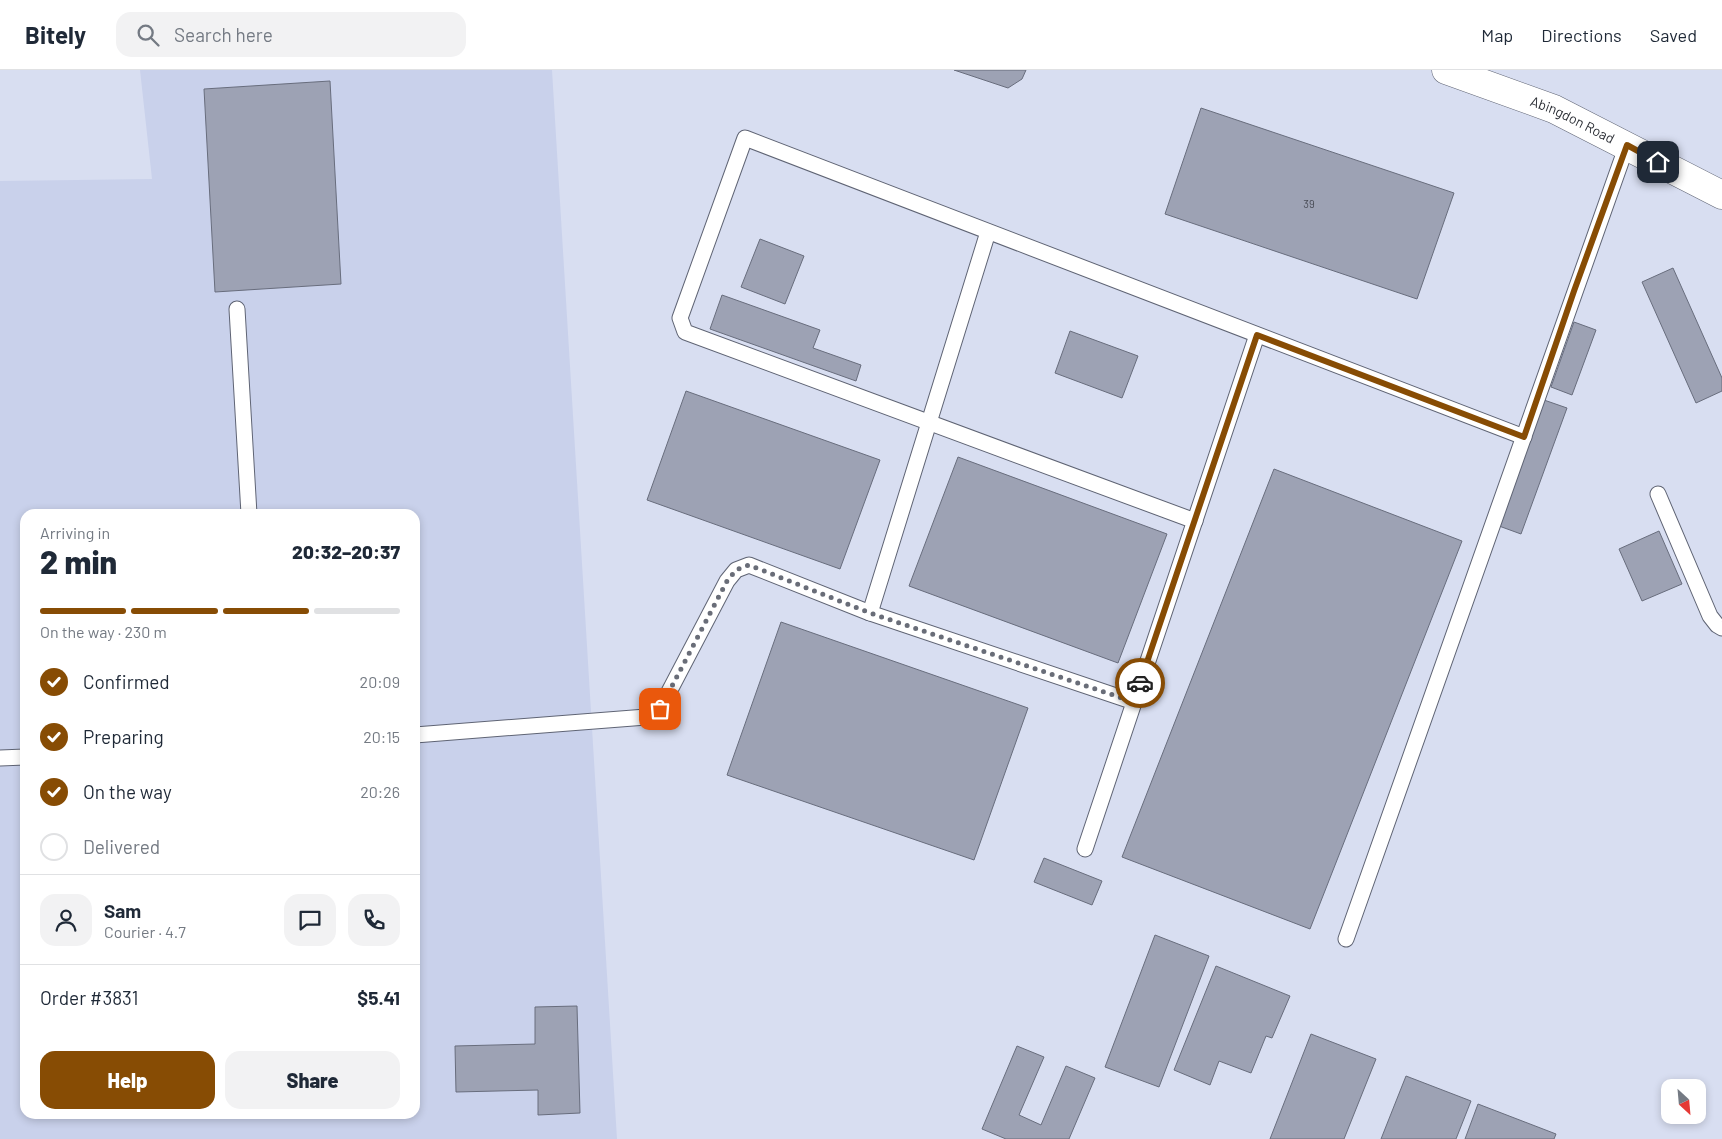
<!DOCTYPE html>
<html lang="en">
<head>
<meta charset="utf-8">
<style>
  :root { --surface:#fff; --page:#f2f2f3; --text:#1f2937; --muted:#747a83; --line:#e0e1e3; --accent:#874c04 }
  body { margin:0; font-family:Barlow,sans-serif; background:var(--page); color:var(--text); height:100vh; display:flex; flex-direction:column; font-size:19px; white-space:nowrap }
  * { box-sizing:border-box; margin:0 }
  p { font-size:16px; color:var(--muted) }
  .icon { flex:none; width:28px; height:28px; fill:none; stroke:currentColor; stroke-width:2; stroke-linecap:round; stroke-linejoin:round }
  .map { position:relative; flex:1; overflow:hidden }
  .panel { position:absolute; left:20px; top:439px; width:400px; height:610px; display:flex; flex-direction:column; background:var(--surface); border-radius:15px; box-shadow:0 2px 8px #0003 }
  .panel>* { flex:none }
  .needle { width:32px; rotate:154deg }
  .tools { position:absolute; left:1661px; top:1009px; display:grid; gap:10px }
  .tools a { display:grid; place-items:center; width:45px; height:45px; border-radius:10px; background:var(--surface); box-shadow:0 2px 8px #0003; font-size:25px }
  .pin { position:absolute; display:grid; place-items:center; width:42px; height:42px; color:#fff; margin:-21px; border-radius:10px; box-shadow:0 2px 8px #0006 }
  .courier { position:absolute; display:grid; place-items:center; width:50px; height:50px; margin:-25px; border:4px solid #874c04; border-radius:50%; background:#fff; color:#222; box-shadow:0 1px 6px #0007 }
  .headline em { font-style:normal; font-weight:800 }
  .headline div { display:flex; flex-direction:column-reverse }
  .headline { display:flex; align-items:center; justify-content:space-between; height:85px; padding:0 20px }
  h1 { font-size:32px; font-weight:800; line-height:38px }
  .bar { display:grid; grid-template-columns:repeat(4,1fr); gap:8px 5px; align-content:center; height:60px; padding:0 20px }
  .bar i { height:6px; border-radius:4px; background:var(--line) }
  .bar .active { background:var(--accent) }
  .bar p { grid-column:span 4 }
  .line { display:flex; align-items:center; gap:12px; padding:0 20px; border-top:1px solid var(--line) }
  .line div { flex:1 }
  .round { display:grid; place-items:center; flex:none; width:52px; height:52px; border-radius:15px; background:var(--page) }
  ol { padding:0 20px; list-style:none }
  li { display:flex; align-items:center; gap:15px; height:55px }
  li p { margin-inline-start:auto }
  li .icon { padding:5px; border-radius:50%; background:var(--accent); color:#fff; stroke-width:4 }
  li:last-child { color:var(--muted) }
  li i { width:28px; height:28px; border:2px solid var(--line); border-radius:50% }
  .button { display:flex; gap:10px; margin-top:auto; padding:10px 20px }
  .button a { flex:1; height:58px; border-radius:15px; background:var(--accent); color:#fff; font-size:20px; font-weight:800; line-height:58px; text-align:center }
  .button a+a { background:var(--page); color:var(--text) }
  header { display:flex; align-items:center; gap:30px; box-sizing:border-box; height:70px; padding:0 25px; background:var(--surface); border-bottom:1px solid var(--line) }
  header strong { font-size:24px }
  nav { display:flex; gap:28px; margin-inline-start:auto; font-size:18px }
  .search { width:350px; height:45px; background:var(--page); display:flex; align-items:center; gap:12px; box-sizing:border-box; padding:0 18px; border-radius:15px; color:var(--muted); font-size:19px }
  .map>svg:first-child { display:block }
  .built { fill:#c9d1eb; fill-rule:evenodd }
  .building { fill:#9da2b4; stroke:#686d7d }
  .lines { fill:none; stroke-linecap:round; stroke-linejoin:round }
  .lane-casing { stroke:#5f6474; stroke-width:17 }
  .street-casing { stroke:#5f6474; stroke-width:29 }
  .lane { stroke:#fff; stroke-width:15 }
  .street { stroke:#fff; stroke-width:28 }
  .done { stroke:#696d78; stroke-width:5; stroke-dasharray:0 9 }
  .route { stroke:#874c04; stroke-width:6 }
  .labels { text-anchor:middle; stroke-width:4; stroke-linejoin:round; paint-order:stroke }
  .number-label { font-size:11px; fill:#494c56 }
  .street-label { font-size:14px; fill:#2d3037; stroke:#e5ebfe }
</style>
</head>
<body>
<header>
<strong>Bitely</strong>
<div class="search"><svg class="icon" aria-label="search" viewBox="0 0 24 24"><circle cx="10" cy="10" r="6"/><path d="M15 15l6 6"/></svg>Search here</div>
<nav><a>Map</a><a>Directions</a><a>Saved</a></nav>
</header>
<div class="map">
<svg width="1722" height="1069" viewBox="0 0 1722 1069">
  <rect width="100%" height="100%" fill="#d8def1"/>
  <!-- built -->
  <path class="built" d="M140,0H552L617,1069H0V111L152,109ZM25,444H415V1044H25Z"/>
  <!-- building -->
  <g class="building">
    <polygon points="954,0 1026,0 1022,9 1008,18"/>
    <polygon points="330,11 341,214 215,222 204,19"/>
    <polygon points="1201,38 1454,123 1417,229 1165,144"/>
    <polygon points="760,169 804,186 785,234 741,217"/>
    <polygon points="1673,198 1722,308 1722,321 1696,333 1642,212"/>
    <polygon points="722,225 820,260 813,278 861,295 856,311 710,259"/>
    <polygon points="1574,252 1596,260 1572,325 1551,317"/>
    <polygon points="1070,261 1138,286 1122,328 1055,303"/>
    <polygon points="686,321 880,390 840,499 647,430"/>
    <polygon points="1544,330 1567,338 1521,464 1499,456"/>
    <polygon points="958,387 1167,464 1118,593 909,516"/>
    <polygon points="1274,399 1462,471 1310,859 1122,787"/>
    <polygon points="1659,461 1682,514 1642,531 1619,479"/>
    <polygon points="781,552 1028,638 974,790 727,705"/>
    <polygon points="1044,788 1102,811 1092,835 1034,812"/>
    <polygon points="1155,865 1209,886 1159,1017 1105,997"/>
    <polygon points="1216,896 1290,926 1272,968 1266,966 1251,1003 1219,991 1210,1015 1174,1000"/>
    <polygon points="577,936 580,1043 538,1045 538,1020 456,1022 455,976 535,974 535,937"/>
    <polygon points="1311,964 1376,989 1344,1069 1270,1069"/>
    <polygon points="1017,976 1044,987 1019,1045 1041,1055 1066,996 1095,1008 1069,1069 1006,1069 982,1059"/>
    <polygon points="1406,1006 1471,1031 1456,1069 1381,1069"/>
    <polygon points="1478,1034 1556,1064 1554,1069 1465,1069"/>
  </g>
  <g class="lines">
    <defs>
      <g id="lane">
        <polyline points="237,239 249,444"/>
        <polyline points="1658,424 1710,546 1717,555 1722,558"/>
        <polyline points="1195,451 685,262 680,248 745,68 1524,367"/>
        <polyline points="870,543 988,162"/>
        <polyline points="415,665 646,647 660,639 727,511 736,500 749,495 870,543 1134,632"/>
        <polyline points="0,688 25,687"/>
        <polyline points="1085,779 1257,265"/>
        <polyline points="1346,869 1627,75"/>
      </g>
      <g id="street">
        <path id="s1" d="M1446,0L1554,39L1722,125"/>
      </g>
    </defs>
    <!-- lane casing -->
    <use href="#lane" class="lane-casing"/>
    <!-- street casing -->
    <use href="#street" class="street-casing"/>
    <!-- lane -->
    <use href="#lane" class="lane"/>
    <!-- street -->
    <use href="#street" class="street"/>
  </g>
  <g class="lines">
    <!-- done -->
    <polyline class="done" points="660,639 727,511 736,500 749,495 870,543 1134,632 1140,613"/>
    <!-- route -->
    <polyline class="route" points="1140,613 1257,265 1524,367 1574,221 1627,75 1658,92"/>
  </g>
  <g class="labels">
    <!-- number labels -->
    <g class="number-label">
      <text x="1309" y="138">39</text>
    </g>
    <!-- street labels -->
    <g class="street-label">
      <text dy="5" stroke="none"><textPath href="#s1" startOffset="136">Abingdon Road</textPath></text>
    </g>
  </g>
</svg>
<div class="tools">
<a><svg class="needle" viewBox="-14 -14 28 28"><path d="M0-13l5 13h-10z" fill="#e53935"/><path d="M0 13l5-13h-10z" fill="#747a83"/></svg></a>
</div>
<div class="pin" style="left:660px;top:639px;background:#ea580c"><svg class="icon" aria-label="bag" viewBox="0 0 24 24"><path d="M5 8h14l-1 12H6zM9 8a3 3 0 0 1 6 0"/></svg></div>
<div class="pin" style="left:1658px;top:92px;background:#1f2937"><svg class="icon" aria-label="home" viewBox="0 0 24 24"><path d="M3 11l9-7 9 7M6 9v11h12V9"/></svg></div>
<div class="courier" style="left:1140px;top:613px"><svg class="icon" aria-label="car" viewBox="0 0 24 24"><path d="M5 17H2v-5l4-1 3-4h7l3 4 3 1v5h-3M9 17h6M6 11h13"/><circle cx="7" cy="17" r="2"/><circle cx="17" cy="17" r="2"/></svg></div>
<section class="panel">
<div class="headline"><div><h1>2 min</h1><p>Arriving in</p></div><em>20:32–20:37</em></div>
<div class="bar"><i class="active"></i><i class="active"></i><i class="active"></i><i></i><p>On the way · 230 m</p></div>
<ol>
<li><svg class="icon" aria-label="check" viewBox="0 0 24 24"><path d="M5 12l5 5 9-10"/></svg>Confirmed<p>20:09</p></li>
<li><svg class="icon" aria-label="check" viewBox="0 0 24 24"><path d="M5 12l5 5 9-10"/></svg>Preparing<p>20:15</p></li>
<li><svg class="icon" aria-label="check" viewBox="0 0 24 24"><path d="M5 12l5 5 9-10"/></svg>On the way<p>20:26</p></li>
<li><i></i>Delivered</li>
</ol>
<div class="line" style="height:90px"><a class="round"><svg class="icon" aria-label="person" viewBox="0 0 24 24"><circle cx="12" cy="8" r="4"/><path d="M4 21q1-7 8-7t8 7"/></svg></a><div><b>Sam</b><p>Courier · 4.7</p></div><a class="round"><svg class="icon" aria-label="chat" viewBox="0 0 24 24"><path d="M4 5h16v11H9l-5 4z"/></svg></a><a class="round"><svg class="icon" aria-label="phone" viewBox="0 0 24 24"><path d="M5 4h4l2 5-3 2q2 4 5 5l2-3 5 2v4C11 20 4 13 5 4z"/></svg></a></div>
<div class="line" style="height:65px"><div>Order #3831</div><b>$5.41</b></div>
<div class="button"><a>Help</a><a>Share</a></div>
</section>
</div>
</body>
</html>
